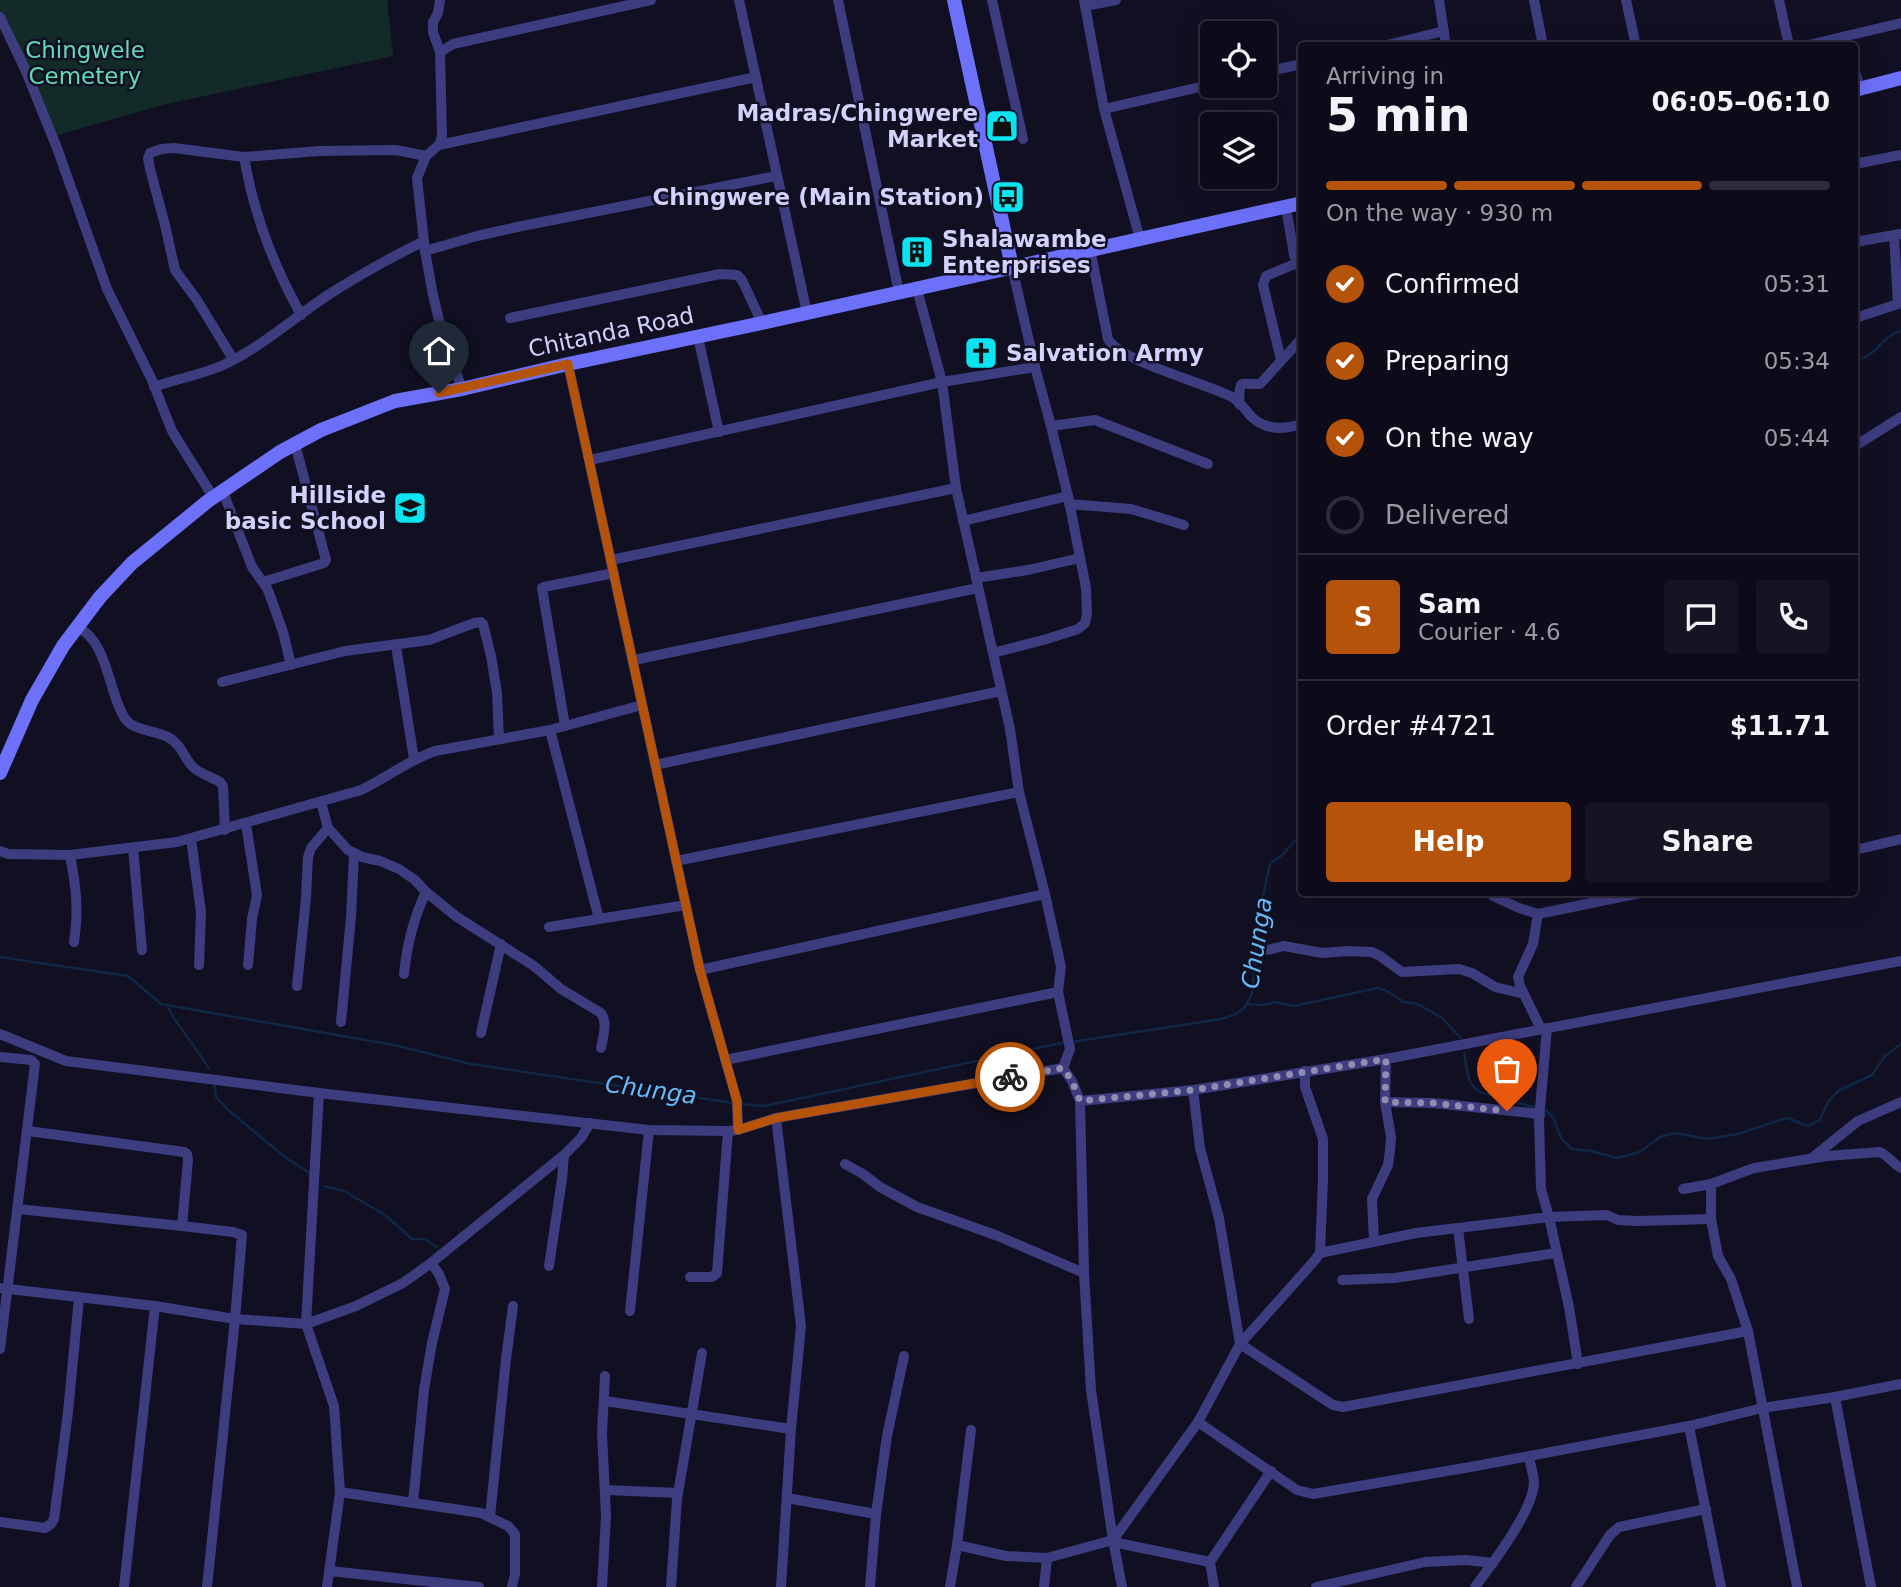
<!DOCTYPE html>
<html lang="en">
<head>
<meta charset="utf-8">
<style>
  :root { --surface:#0d0b1a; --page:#161423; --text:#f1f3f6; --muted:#9a9ba2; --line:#2d2b39; --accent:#b45309 }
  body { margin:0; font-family:"DejaVu Sans",sans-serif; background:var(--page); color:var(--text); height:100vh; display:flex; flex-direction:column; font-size:26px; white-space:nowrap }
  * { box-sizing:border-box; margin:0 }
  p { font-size:23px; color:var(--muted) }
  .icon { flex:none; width:38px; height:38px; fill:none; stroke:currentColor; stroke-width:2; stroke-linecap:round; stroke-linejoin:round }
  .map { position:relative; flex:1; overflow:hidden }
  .panel { position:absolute; left:1298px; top:42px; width:560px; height:854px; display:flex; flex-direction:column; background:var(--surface); border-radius:7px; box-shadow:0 7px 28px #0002,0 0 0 2px var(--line) }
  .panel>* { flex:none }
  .controls { position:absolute; left:1200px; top:21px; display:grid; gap:14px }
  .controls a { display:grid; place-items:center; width:77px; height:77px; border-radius:7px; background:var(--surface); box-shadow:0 7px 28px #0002,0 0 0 2px var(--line); font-size:35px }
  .pin { position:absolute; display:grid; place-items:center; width:60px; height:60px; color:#fff; margin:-72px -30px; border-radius:50% 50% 50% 0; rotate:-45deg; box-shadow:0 0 7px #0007 }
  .pin .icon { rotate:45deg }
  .courier { position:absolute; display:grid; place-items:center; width:70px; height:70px; margin:-35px; border:5px solid #b45309; border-radius:50%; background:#fff; color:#222; box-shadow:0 2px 9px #0007 }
  .overview em { font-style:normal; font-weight:600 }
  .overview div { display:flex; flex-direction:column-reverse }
  .overview { display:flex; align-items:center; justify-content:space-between; height:119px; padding:0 28px }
  h1 { font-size:46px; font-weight:600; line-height:52px }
  .bar { display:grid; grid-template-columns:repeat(4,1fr); gap:10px 7px; align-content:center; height:84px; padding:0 28px }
  .bar i { height:9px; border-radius:5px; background:var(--line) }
  .bar .selected { background:var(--accent) }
  .bar p { grid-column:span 4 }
  .line { display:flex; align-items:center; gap:18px; padding:0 28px; border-top:2px solid var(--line) }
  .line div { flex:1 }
  .round { display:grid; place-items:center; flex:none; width:74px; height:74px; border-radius:7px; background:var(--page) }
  ol { padding:0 28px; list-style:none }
  li { display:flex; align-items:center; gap:21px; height:77px }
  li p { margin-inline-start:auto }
  li .icon { padding:7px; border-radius:50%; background:var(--accent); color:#fff; stroke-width:4 }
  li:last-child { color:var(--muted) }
  li i { width:38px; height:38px; border:4px solid var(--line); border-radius:50% }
  .action { display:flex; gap:14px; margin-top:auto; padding:14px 28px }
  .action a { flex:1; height:80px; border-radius:7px; background:var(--accent); color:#fff; font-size:28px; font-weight:600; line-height:80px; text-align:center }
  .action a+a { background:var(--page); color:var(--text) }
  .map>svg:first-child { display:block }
  .green { fill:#122b29 }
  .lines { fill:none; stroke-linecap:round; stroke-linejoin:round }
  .stream { stroke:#102645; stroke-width:2.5 }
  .street { stroke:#3c3c7f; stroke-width:10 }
  .secondary { stroke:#6d70f8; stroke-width:14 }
  .done { stroke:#908db0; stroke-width:7; stroke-dasharray:0 12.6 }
  .route { stroke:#b45309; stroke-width:9 }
  .labels { text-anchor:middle; stroke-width:5; stroke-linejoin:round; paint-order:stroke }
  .park-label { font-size:23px; fill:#61dab6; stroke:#110f22 }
  .poi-label { font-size:23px; font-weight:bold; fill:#d5d1fd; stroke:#110f22; text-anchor:end }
  .street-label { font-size:23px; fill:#d5d1fd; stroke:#110f22 }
  .water-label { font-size:24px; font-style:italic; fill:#64baf8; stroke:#110f22 }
</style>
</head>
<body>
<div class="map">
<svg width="1901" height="1587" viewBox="0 0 1901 1587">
  <rect width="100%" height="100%" fill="#110f22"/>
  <!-- green -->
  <polygon class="green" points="0,0 387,0 393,56 166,104 51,137 0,25"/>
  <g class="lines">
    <!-- stream -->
    <g class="stream">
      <path d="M1855,361C1871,356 1874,351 1885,340C1889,336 1896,333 1901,330"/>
      <polyline points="0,957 128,976 161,1004 394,1045 471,1064 733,1103"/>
      <polyline points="1246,1004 1264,1005 1274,1002 1294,1006 1378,988 1385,990 1404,1002 1417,1004 1441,1017 1461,1038"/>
      <polyline points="168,1007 174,1018 209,1068"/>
      <polyline points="1072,1042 1222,1019 1236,1014 1244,1008 1252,994 1260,910 1270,863 1280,857 1302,834"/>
      <path d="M1464,1053C1467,1067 1466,1084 1480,1092L1536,1108"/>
      <polyline points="214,1083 216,1097 227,1109 286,1158 311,1174"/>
      <polyline points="740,1104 764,1106 1066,1042"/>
      <polyline points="1545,1110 1553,1117 1561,1138 1572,1149 1591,1151 1617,1158 1640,1152 1660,1137 1675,1133 1707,1139 1738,1134 1787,1118 1808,1126 1820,1120 1828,1102 1838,1091 1872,1075 1885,1056 1901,1044"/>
      <polyline points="324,1186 344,1191 385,1215 412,1239 425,1239 437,1247"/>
    </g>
    <!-- street -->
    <g class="street">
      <polyline points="440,0 438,13 433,22 433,32 440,52 442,136 439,145 426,156 417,178 425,251 433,295 442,333 462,389"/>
      <polyline points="739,0 807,313"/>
      <polyline points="838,0 899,293"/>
      <polyline points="992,0 1023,139"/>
      <polyline points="1084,0 1104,109 1140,239"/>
      <polyline points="1439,0 1446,46"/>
      <polyline points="1534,0 1543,46"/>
      <polyline points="1626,0 1636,46"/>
      <polyline points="1779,0 1789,46"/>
      <polyline points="1085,6 1116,0"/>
      <polyline points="0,17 25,69 57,148 107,289 151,378 172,431 210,492"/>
      <polyline points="1383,46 1444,31"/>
      <polyline points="1804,46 1901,23"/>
      <polyline points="440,52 453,44 651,0"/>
      <polyline points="1265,72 1302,64"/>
      <polyline points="1855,72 1860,88"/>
      <polyline points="1104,109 1213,84"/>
      <polyline points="439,145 756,77"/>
      <path d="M244,157C254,215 273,264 301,315"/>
      <polyline points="1855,164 1901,155"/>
      <polyline points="1286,207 1294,255 1302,272"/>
      <polyline points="1855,242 1900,234"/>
      <path d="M1090,249L1108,339C1121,362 1206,383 1232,397C1245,404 1247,418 1264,425C1277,430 1289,428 1302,424"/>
      <polyline points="425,251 477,236 517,227 776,176"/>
      <polyline points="917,289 942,382 956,488 1010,729 1019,792 1045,894 1061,967 1058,992 1070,1049 1063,1068"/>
      <polyline points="510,318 720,274 737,275 742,280 762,323"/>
      <polyline points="1855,318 1898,304 1894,235"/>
      <polyline points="698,337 719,432"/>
      <polyline points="233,359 197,300 175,270 165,225 150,169 148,158 150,153 161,149 174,148 244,157 319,151 396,150 426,156"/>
      <polyline points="1281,360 1263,285 1266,276 1297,263"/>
      <polyline points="568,364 700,970 737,1101 738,1130"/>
      <path d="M154,387C176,379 200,375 221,366C259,349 291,320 325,297C357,276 390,258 424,241"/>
      <path d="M1239,404C1240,377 1239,385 1260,384L1302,338"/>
      <polyline points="1051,426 1095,420 1208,464"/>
      <polyline points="1855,446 1901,417"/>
      <polyline points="590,460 942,382 1035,367"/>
      <polyline points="223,492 252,567 267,588 272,601 283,632 291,665"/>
      <polyline points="1069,504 1131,509 1184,525"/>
      <polyline points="963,521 1068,496"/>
      <polyline points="611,560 956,488"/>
      <polyline points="976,578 1028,570 1080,558"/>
      <polyline points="263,582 324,563 326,560 295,444"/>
      <path d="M77,627C108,641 108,691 124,717C132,731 154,730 168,737C181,744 183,756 192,766C199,774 212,777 220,782L223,786L225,830"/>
      <polyline points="396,646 414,759"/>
      <polyline points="993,653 1047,639 1078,629 1085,623 1087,614 1086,588 1068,496 1051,426 1035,367 1012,267"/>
      <polyline points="634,660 978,588"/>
      <polyline points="222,682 345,651 429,640 474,623 481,622 483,624 491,656 497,693 499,739"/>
      <polyline points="565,726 542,588 544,587 614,573"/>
      <polyline points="655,765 1001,691"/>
      <path d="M321,802L328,828L348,850L362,857L380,861L399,869L415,880L426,892L457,917L534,966L561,989L601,1013C608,1023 603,1036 601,1048"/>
      <polyline points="246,824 257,895 252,919 248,965"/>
      <polyline points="191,839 201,912 199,965"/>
      <polyline points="133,848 142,950"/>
      <polyline points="1855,850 1901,839"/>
      <path d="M0,851L8,854L70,855L177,842L361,790C386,778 409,760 435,751L550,730"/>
      <path d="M70,855C76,887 79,909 74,942"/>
      <polyline points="676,861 1019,792"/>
      <polyline points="1492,892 1493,896 1519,908 1538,914 1645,892"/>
      <polyline points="1538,914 1533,944 1518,977 1520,986 1541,1029"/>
      <polyline points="599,919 550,730 642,705"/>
      <polyline points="549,927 686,905"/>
      <polyline points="1267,950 1284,946 1322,953 1348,951 1372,952 1380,956 1402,972 1459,969 1472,973 1495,987 1524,994"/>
      <polyline points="700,970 1045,894"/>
      <path d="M404,974C407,944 413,919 426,892"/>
      <polyline points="297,986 306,898 308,857 311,848 328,828"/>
      <polyline points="341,1022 351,917 354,854"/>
      <polyline points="1547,1028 1539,1120 1541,1189 1549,1217 1569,1307 1578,1364"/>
      <polyline points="481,1033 501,944"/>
      <polyline points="0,1034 66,1061 319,1093 649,1130 728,1131 738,1130 776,1118 1063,1068"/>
      <polyline points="0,1057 31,1060 35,1064 0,1349"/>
      <polyline points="725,1060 1058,992"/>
      <polyline points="1063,1068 1072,1081 1080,1101 1084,1273 1091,1390 1113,1540 1122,1587"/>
      <polyline points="1193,1090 1200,1148 1219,1218 1240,1344 1333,1405 1343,1407 1748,1331"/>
      <polyline points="319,1093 306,1324 334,1406 340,1492 327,1587"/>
      <polyline points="1080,1101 1193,1090 1386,1059 1901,961"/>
      <polyline points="1385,1102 1433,1103 1531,1113 1540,1115"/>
      <polyline points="776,1118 801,1326 791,1429 781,1587"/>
      <polyline points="28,1131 184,1152 187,1154 188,1160 182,1226"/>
      <polyline points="1812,1158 1858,1121 1901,1102"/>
      <polyline points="845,1164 863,1174 880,1187 917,1207 998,1236 1084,1273"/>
      <polyline points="1683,1189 1711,1184"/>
      <polyline points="18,1209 182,1226 233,1232 242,1235 235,1319 207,1587"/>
      <polyline points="1458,1228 1469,1319"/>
      <polyline points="1374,1242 1372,1199 1388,1165 1390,1150 1391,1137 1385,1102 1386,1059"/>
      <polyline points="1320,1253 1416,1233 1549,1217 1607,1215 1618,1220 1638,1221 1711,1219"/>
      <polyline points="549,1266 562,1179 564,1155"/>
      <polyline points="690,1277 712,1277 717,1273 728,1131"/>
      <polyline points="1342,1280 1395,1278 1556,1253"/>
      <polyline points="0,1288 155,1306 235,1319 306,1324 356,1306 403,1283 431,1263 564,1155 581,1138 590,1123"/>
      <polyline points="630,1311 649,1130"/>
      <polyline points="1835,1397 1871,1587"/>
      <polyline points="605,1401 791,1429"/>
      <polyline points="1198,1422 1297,1490 1313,1494 1476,1466 1689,1426 1762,1408 1835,1397 1901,1384"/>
      <polyline points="1689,1426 1721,1587"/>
      <polyline points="605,1490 678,1493"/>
      <polyline points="340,1492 481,1513 508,1526 515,1534 515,1574 512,1587"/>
      <polyline points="787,1498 876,1514"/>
      <polyline points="413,1502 424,1390 432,1343 445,1289 439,1274 431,1263"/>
      <polyline points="490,1517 506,1359 513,1306"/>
      <polyline points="0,1522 45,1528 51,1524 54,1519 68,1412 79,1298"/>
      <polyline points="1113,1542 1210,1562"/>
      <polyline points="957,1545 1006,1556 1047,1558 1113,1540 1198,1422 1240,1344 1315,1260 1320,1253 1323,1180 1323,1139 1305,1087 1305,1071"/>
      <polyline points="330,1571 479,1587"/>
      <polyline points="124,1587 155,1306"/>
      <polyline points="602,1587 606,1516 602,1433 605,1376"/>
      <polyline points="671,1587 677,1499 702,1353"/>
      <polyline points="870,1587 876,1514 887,1436 904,1356"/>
      <polyline points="950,1587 957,1545 971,1430"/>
      <polyline points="1044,1587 1047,1558"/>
      <polyline points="1214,1587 1210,1562 1271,1471"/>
      <polyline points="1316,1587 1425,1562 1466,1560 1493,1563"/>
      <path d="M1475,1587C1492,1564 1533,1511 1534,1483C1534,1475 1530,1465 1529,1456"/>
      <polyline points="1576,1587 1610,1535 1619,1527 1706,1509"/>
      <path d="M1797,1587L1748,1331L1731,1279L1718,1256L1711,1219V1184L1754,1168L1827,1156L1880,1152C1889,1156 1893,1164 1901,1168"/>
    </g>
    <!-- secondary -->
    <g class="secondary">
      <polyline points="954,0 1012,267"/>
      <polyline points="1855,90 1901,78"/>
      <polyline points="0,773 32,700 63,646 100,597 132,563 208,501 280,452 321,430 395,401 462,389 568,364 762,323 1302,203"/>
    </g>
  </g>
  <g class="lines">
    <!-- done -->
    <polyline class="done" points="1010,1077 1063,1068 1072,1081 1080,1101 1193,1090 1386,1059 1385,1102 1433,1103 1507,1111"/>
    <!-- route -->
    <polyline class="route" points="439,393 568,364 700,970 737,1101 738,1130 776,1118 1010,1077"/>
  </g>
  <!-- icons -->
  <defs>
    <symbol id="shop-square" viewBox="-11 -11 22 22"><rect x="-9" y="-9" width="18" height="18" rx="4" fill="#0be3f0" stroke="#110f22"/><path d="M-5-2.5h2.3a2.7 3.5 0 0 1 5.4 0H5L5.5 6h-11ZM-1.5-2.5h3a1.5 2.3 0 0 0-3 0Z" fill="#111"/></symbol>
    <symbol id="bus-square" viewBox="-11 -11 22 22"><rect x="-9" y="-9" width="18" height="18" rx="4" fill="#0be3f0" stroke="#110f22"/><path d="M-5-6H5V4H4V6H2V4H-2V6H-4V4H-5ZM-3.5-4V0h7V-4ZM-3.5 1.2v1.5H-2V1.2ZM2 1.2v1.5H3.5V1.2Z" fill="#111"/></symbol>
    <symbol id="building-square" viewBox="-11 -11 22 22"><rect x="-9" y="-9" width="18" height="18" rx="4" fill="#0be3f0" stroke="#110f22"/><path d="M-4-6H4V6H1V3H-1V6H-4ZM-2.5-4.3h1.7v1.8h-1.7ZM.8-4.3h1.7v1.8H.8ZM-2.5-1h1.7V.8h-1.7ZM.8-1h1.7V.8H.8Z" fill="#111"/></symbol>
    <symbol id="church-square" viewBox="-11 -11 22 22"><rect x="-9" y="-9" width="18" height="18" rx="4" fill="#0be3f0" stroke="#110f22"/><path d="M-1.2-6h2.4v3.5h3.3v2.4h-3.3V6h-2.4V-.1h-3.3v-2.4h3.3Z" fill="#111"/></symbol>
    <symbol id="school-square" viewBox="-11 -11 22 22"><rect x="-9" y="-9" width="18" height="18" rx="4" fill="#0be3f0" stroke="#110f22"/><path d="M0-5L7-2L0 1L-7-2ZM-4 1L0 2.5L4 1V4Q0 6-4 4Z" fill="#111"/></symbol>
  </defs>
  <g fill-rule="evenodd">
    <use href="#shop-square" x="983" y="107" width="38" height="38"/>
    <use href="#bus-square" x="989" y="178" width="38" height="38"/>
    <use href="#building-square" x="898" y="233" width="38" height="38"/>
    <use href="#church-square" x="962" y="334" width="38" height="38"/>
    <use href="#school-square" x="391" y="489" width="38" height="38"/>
  </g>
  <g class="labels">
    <!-- park labels -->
    <g class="park-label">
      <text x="85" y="58">Chingwele<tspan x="85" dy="26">Cemetery</tspan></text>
    </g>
    <!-- poi labels -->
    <g class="poi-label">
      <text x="978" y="121">Madras/Chingwere<tspan x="978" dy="26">Market</tspan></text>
      <text x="984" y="205">Chingwere (Main Station)</text>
      <text x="942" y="247" text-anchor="start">Shalawambe<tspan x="942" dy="26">Enterprises</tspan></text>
      <text x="1006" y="361" text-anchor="start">Salvation Army</text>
      <text x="386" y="503">Hillside<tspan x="386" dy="26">basic School</tspan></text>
    </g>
    <!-- street labels -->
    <g class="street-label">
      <text transform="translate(611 332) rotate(-12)" y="8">Chitanda Road</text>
    </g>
    <!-- water labels -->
    <g class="water-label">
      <text transform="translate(1257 943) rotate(-81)" y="8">Chunga</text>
      <text transform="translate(651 1090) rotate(8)" y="8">Chunga</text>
    </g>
  </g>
</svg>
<div class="controls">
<a><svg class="icon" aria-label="locate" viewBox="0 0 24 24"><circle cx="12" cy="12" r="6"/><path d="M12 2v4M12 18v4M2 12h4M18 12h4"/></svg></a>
<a><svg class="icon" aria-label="layers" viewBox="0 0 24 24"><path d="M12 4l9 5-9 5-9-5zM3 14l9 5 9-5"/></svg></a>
</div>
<div class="pin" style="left:1507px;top:1111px;background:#ea580c"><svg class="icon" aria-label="bag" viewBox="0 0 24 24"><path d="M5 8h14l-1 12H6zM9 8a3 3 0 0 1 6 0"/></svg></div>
<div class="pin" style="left:439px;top:393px;background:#1f2937"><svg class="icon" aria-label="home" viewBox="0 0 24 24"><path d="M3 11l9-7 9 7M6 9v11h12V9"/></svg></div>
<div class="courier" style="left:1010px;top:1077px"><svg class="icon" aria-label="bike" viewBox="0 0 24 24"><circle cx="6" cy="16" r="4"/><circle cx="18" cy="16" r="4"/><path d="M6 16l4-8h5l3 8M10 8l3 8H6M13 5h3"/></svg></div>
<section class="panel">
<div class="overview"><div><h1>5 min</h1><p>Arriving in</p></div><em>06:05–06:10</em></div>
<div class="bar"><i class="selected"></i><i class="selected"></i><i class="selected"></i><i></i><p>On the way · 930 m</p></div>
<ol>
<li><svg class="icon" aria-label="check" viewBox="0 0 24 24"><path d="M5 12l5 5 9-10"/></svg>Confirmed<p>05:31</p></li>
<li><svg class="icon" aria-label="check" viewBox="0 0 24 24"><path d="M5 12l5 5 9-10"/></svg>Preparing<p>05:34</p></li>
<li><svg class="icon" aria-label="check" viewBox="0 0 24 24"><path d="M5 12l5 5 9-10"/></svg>On the way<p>05:44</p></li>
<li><i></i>Delivered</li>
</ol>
<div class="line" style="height:126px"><b class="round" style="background:var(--accent);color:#fff">S</b><div><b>Sam</b><p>Courier · 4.6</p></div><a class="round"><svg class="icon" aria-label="chat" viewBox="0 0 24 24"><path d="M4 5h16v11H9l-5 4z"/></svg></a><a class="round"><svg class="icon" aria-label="phone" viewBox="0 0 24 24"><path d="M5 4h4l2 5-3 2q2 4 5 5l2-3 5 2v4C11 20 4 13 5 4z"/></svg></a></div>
<div class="line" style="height:91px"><div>Order #4721</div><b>$11.71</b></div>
<div class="action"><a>Help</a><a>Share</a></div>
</section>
</div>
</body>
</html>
